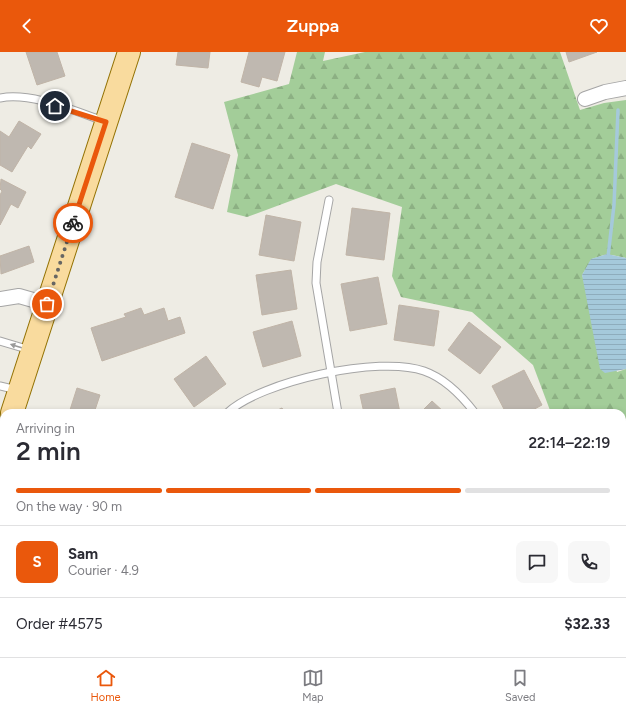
<!DOCTYPE html>
<html lang="en">
<head>
<meta charset="utf-8">
<style>
  :root { --surface:#fff; --page:#f7f7f7; --text:#2b2b33; --muted:#7c7c81; --line:#e1e1e2; --accent:#ea580c }
  body { margin:0; font-family:Figtree,sans-serif; background:var(--page); color:var(--text); height:100vh; display:flex; flex-direction:column; font-size:15px; white-space:nowrap }
  * { box-sizing:border-box; margin:0 }
  p { font-size:13px; color:var(--muted) }
  .icon { flex:none; width:22px; height:22px; fill:none; stroke:currentColor; stroke-width:2; stroke-linecap:round; stroke-linejoin:round }
  .map { position:relative; flex:1; overflow:hidden }
  .details { position:absolute; left:0px; top:357px; width:626px; height:248px; display:flex; flex-direction:column; background:var(--surface); border-radius:12px 12px 0 0; box-shadow:0 2px 6px #0003 }
  .details>* { flex:none }
  .pin { position:absolute; display:grid; place-items:center; width:34px; height:34px; color:#fff; margin:-17px; border:2px solid #fff; border-radius:50%; box-shadow:0 1px 4px #0007 }
  .courier { position:absolute; display:grid; place-items:center; width:40px; height:40px; margin:-20px; border:3px solid #ea580c; border-radius:50%; background:#fff; color:#222; box-shadow:0 1px 5px #0007 }
  .summary em { font-style:normal; font-weight:600 }
  .summary div { display:flex; flex-direction:column-reverse }
  .summary { display:flex; align-items:center; justify-content:space-between; height:68px; padding:0 16px }
  h1 { font-size:26px; font-weight:600; line-height:30px }
  .bar { display:grid; grid-template-columns:repeat(4,1fr); gap:6px 4px; align-content:center; height:48px; padding:0 16px }
  .bar i { height:5px; border-radius:3px; background:var(--line) }
  .bar .current { background:var(--accent) }
  .bar p { grid-column:span 4 }
  .line { display:flex; align-items:center; gap:10px; padding:0 16px; border-top:1px solid var(--line) }
  .line div { flex:1 }
  .round { display:grid; place-items:center; flex:none; width:42px; height:42px; border-radius:8px; background:var(--page) }
  header { display:flex; justify-content:space-between; align-items:center; height:52px; padding:0 16px; background:var(--accent); color:#fff; font-size:18px; font-weight:600 }
  .tabs { display:flex; justify-content:space-around; align-items:center; height:56px; border-top:1px solid var(--line); background:var(--surface); font-size:11px; color:var(--muted) }
  .tabs a { display:grid; justify-items:center; gap:2px }
  .tabs .current { color:var(--accent) }
  .map>svg:first-child { display:block }
  .grass { fill:url(#grass-tufts) }
  .forest { fill:url(#forest-firs) }
  .water { fill:url(#water-rules) }
  .lines { fill:none; stroke-linecap:round; stroke-linejoin:round }
  .stream { stroke:#a5c9db; stroke-width:3.5 }
  .building { fill:#bfb8b0; stroke:#c0b4a7 }
  .service-casing { stroke:#a5a5a5; stroke-width:9 }
  .minor-casing { stroke:#a5a5a5; stroke-width:16 }
  .primary-casing { stroke:#937204; stroke-width:24 }
  .service { stroke:#fff; stroke-width:7 }
  .minor { stroke:#fff; stroke-width:14 }
  .primary { stroke:#f9db9e; stroke-width:22 }
  .oneway { fill:#9a9a9a }
  .done { stroke:#676663; stroke-width:4; stroke-dasharray:0 7.2 }
  .route { stroke:#ea580c; stroke-width:5 }
</style>
</head>
<body>
<header><svg class="icon" aria-label="back" viewBox="0 0 24 24"><path d="M15 5l-7 7 7 7"/></svg>Zuppa<svg class="icon" aria-label="heart" viewBox="0 0 24 24"><path d="M12 20l-8-8c-3-5 5-10 8-4 3-6 11-1 8 4z"/></svg></header>
<div class="map">
<svg width="626" height="605" viewBox="0 0 626 605">
  <defs>
    <pattern id="grass-tufts" width="24" height="20" patternUnits="userSpaceOnUse"><rect width="24" height="20" fill="#c2e8ab"/><path d="M3 7l-1-3M5 7V3M7 7l1-3M15 17l-1-3M17 17v-4M19 17l1-3" fill="none" stroke="#a6c793"/></pattern>
    <pattern id="forest-firs" width="22" height="20" patternUnits="userSpaceOnUse"><rect width="22" height="20" fill="#a3cd99"/><path d="M5 1l3.5 6h-7zM16 11l3.5 6h-7z" fill="#8cb083"/></pattern>
    <pattern id="water-rules" width="6" height="5" patternUnits="userSpaceOnUse"><rect width="6" height="5" fill="#a5c9db"/><path d="M0 2.5h6" fill="none" stroke="#8eacbc"/></pattern>
  </defs>
  <rect width="100%" height="100%" fill="#eeece4"/>
  <!-- grass -->
  <polygon class="grass" points="4,463 4,546 0,544 0,475"/>
  <!-- forest -->
  <g class="forest">
    <polygon points="297,0 325,0 323,9 365,0 560,0 580,58 604,51 626,48 626,206 607,202 592,207 582,223 617,320 626,317 626,605 607,605 605,601 622,601 622,361 551,361 533,313 472,260 401,245 392,224 402,155 336,132 247,165 227,160 238,103 224,50 289,32"/>
    <rect x="117" y="601" width="34" height="4"/>
  </g>
  <!-- water -->
  <polygon class="water" points="607,202 626,206 626,317 605,321 600,317 582,223 591,207"/>
  <g class="lines">
    <!-- stream -->
    <polyline class="stream" points="608,205 614,153 618,58"/>
  </g>
  <!-- building -->
  <g class="building">
    <polygon points="26,0 57,0 65,24 37,33"/>
    <polygon points="178,0 210,0 208,16 176,13"/>
    <polygon points="249,0 285,0 277,29 262,25 259,35 241,30"/>
    <polygon points="566,0 597,0 569,10"/>
    <polygon points="19,69 41,82 31,97 28,94 12,120 0,113 0,79 9,85"/>
    <polygon points="192,91 230,103 213,157 175,145"/>
    <polygon points="1,127 26,140 18,156 11,152 0,173 0,143 2,139 0,137"/>
    <polygon points="352,156 390,161 384,208 346,203"/>
    <polygon points="266,163 301,170 294,209 259,203"/>
    <polygon points="29,194 34,210 1,222 0,204"/>
    <polygon points="291,218 297,257 262,263 256,223"/>
    <polygon points="378,225 387,272 350,279 341,232"/>
    <polygon points="399,253 439,259 434,294 394,288"/>
    <polygon points="141,256 144,263 164,256 168,269 180,265 185,281 102,309 91,276 126,265 124,262"/>
    <polygon points="292,269 301,304 263,315 253,280"/>
    <polygon points="469,270 501,295 480,322 448,298"/>
    <polygon points="206,304 226,332 194,355 174,327"/>
    <polygon points="524,318 542,353 527,361 506,361 492,334"/>
    <polygon points="77,336 100,343 94,361 69,361"/>
    <polygon points="395,336 400,361 364,361 360,343"/>
    <polygon points="432,349 445,361 420,361"/>
    <polygon points="282,356 285,361 271,361"/>
    <polygon points="190,601 192,605 182,605 189,601"/>
    <polygon points="315,601 360,601 360,605 316,605"/>
    <polygon points="389,601 434,601 435,605 390,605"/>
    <polygon points="452,601 498,601 496,605 462,605"/>
    <polygon points="556,601 592,601 593,605 557,605"/>
  </g>
  <g class="lines">
    <defs>
      <g id="service">
        <path d="M0,46C32,40 74,59 104,69"/>
        <polyline points="329,148 317,210 316,231 338,361"/>
        <polyline points="0,289 30,298"/>
        <polyline points="0,334 17,338"/>
        <path d="M227,361C261,329 380,303 424,319C444,326 462,344 475,361"/>
        <polyline points="0,579 4,581"/>
        <polyline points="215,601 216,605"/>
        <polyline points="533,601 534,605"/>
      </g>
      <g id="minor">
        <polyline points="585,47 605,40 626,36"/>
        <polyline points="0,247 19,244 47,252"/>
      </g>
      <g id="primary">
        <polyline points="12,361 129,0"/>
        <polyline points="0,399 4,387"/>
      </g>
    </defs>
    <!-- service casing -->
    <use href="#service" class="service-casing"/>
    <!-- minor casing -->
    <use href="#minor" class="minor-casing"/>
    <!-- primary casing -->
    <use href="#primary" class="primary-casing"/>
    <!-- service -->
    <use href="#service" class="service"/>
    <!-- minor -->
    <use href="#minor" class="minor"/>
    <!-- primary -->
    <use href="#primary" class="primary"/>
  </g>
  <!-- one-way arrows -->
  <defs><path id="oneway-solid" d="M-6-.8H1V-3.2L6.5 0L1 3.2V.8H-6Z"/></defs>
  <use class="oneway" href="#oneway-solid" transform="translate(16 294) rotate(-163)"/>
  <g class="lines">
    <!-- done -->
    <polyline class="done" points="47,252 73,171"/>
    <!-- route -->
    <polyline class="route" points="55,54 106,70 73,171"/>
  </g>
</svg>
<div class="pin" style="left:47px;top:252px;background:#ea580c"><svg class="icon" aria-label="bag" viewBox="0 0 24 24"><path d="M5 8h14l-1 12H6zM9 8a3 3 0 0 1 6 0"/></svg></div>
<div class="pin" style="left:55px;top:54px;background:#1f2937"><svg class="icon" aria-label="home" viewBox="0 0 24 24"><path d="M3 11l9-7 9 7M6 9v11h12V9"/></svg></div>
<div class="courier" style="left:73px;top:171px"><svg class="icon" aria-label="bike" viewBox="0 0 24 24"><circle cx="6" cy="16" r="4"/><circle cx="18" cy="16" r="4"/><path d="M6 16l4-8h5l3 8M10 8l3 8H6M13 5h3"/></svg></div>
<section class="details">
<div class="summary"><div><h1>2 min</h1><p>Arriving in</p></div><em>22:14–22:19</em></div>
<div class="bar"><i class="current"></i><i class="current"></i><i class="current"></i><i></i><p>On the way · 90 m</p></div>
<div class="line" style="height:72px"><b class="round" style="background:var(--accent);color:#fff">S</b><div><b>Sam</b><p>Courier · 4.9</p></div><a class="round"><svg class="icon" aria-label="chat" viewBox="0 0 24 24"><path d="M4 5h16v11H9l-5 4z"/></svg></a><a class="round"><svg class="icon" aria-label="phone" viewBox="0 0 24 24"><path d="M5 4h4l2 5-3 2q2 4 5 5l2-3 5 2v4C11 20 4 13 5 4z"/></svg></a></div>
<div class="line" style="height:52px"><div>Order #4575</div><b>$32.33</b></div>
</section>
</div>
<nav class="tabs">
<a class="current"><svg class="icon" aria-label="home" viewBox="0 0 24 24"><path d="M3 11l9-7 9 7M6 9v11h12V9"/></svg>Home</a>
<a><svg class="icon" aria-label="map" viewBox="0 0 24 24"><path d="M3 6l6-2 6 2 6-2v14l-6 2-6-2-6 2zM9 4v14M15 6v14"/></svg>Map</a>
<a><svg class="icon" aria-label="saved" viewBox="0 0 24 24"><path d="M7 4h10v16l-5-4-5 4z"/></svg>Saved</a>
</nav>
</body>
</html>
